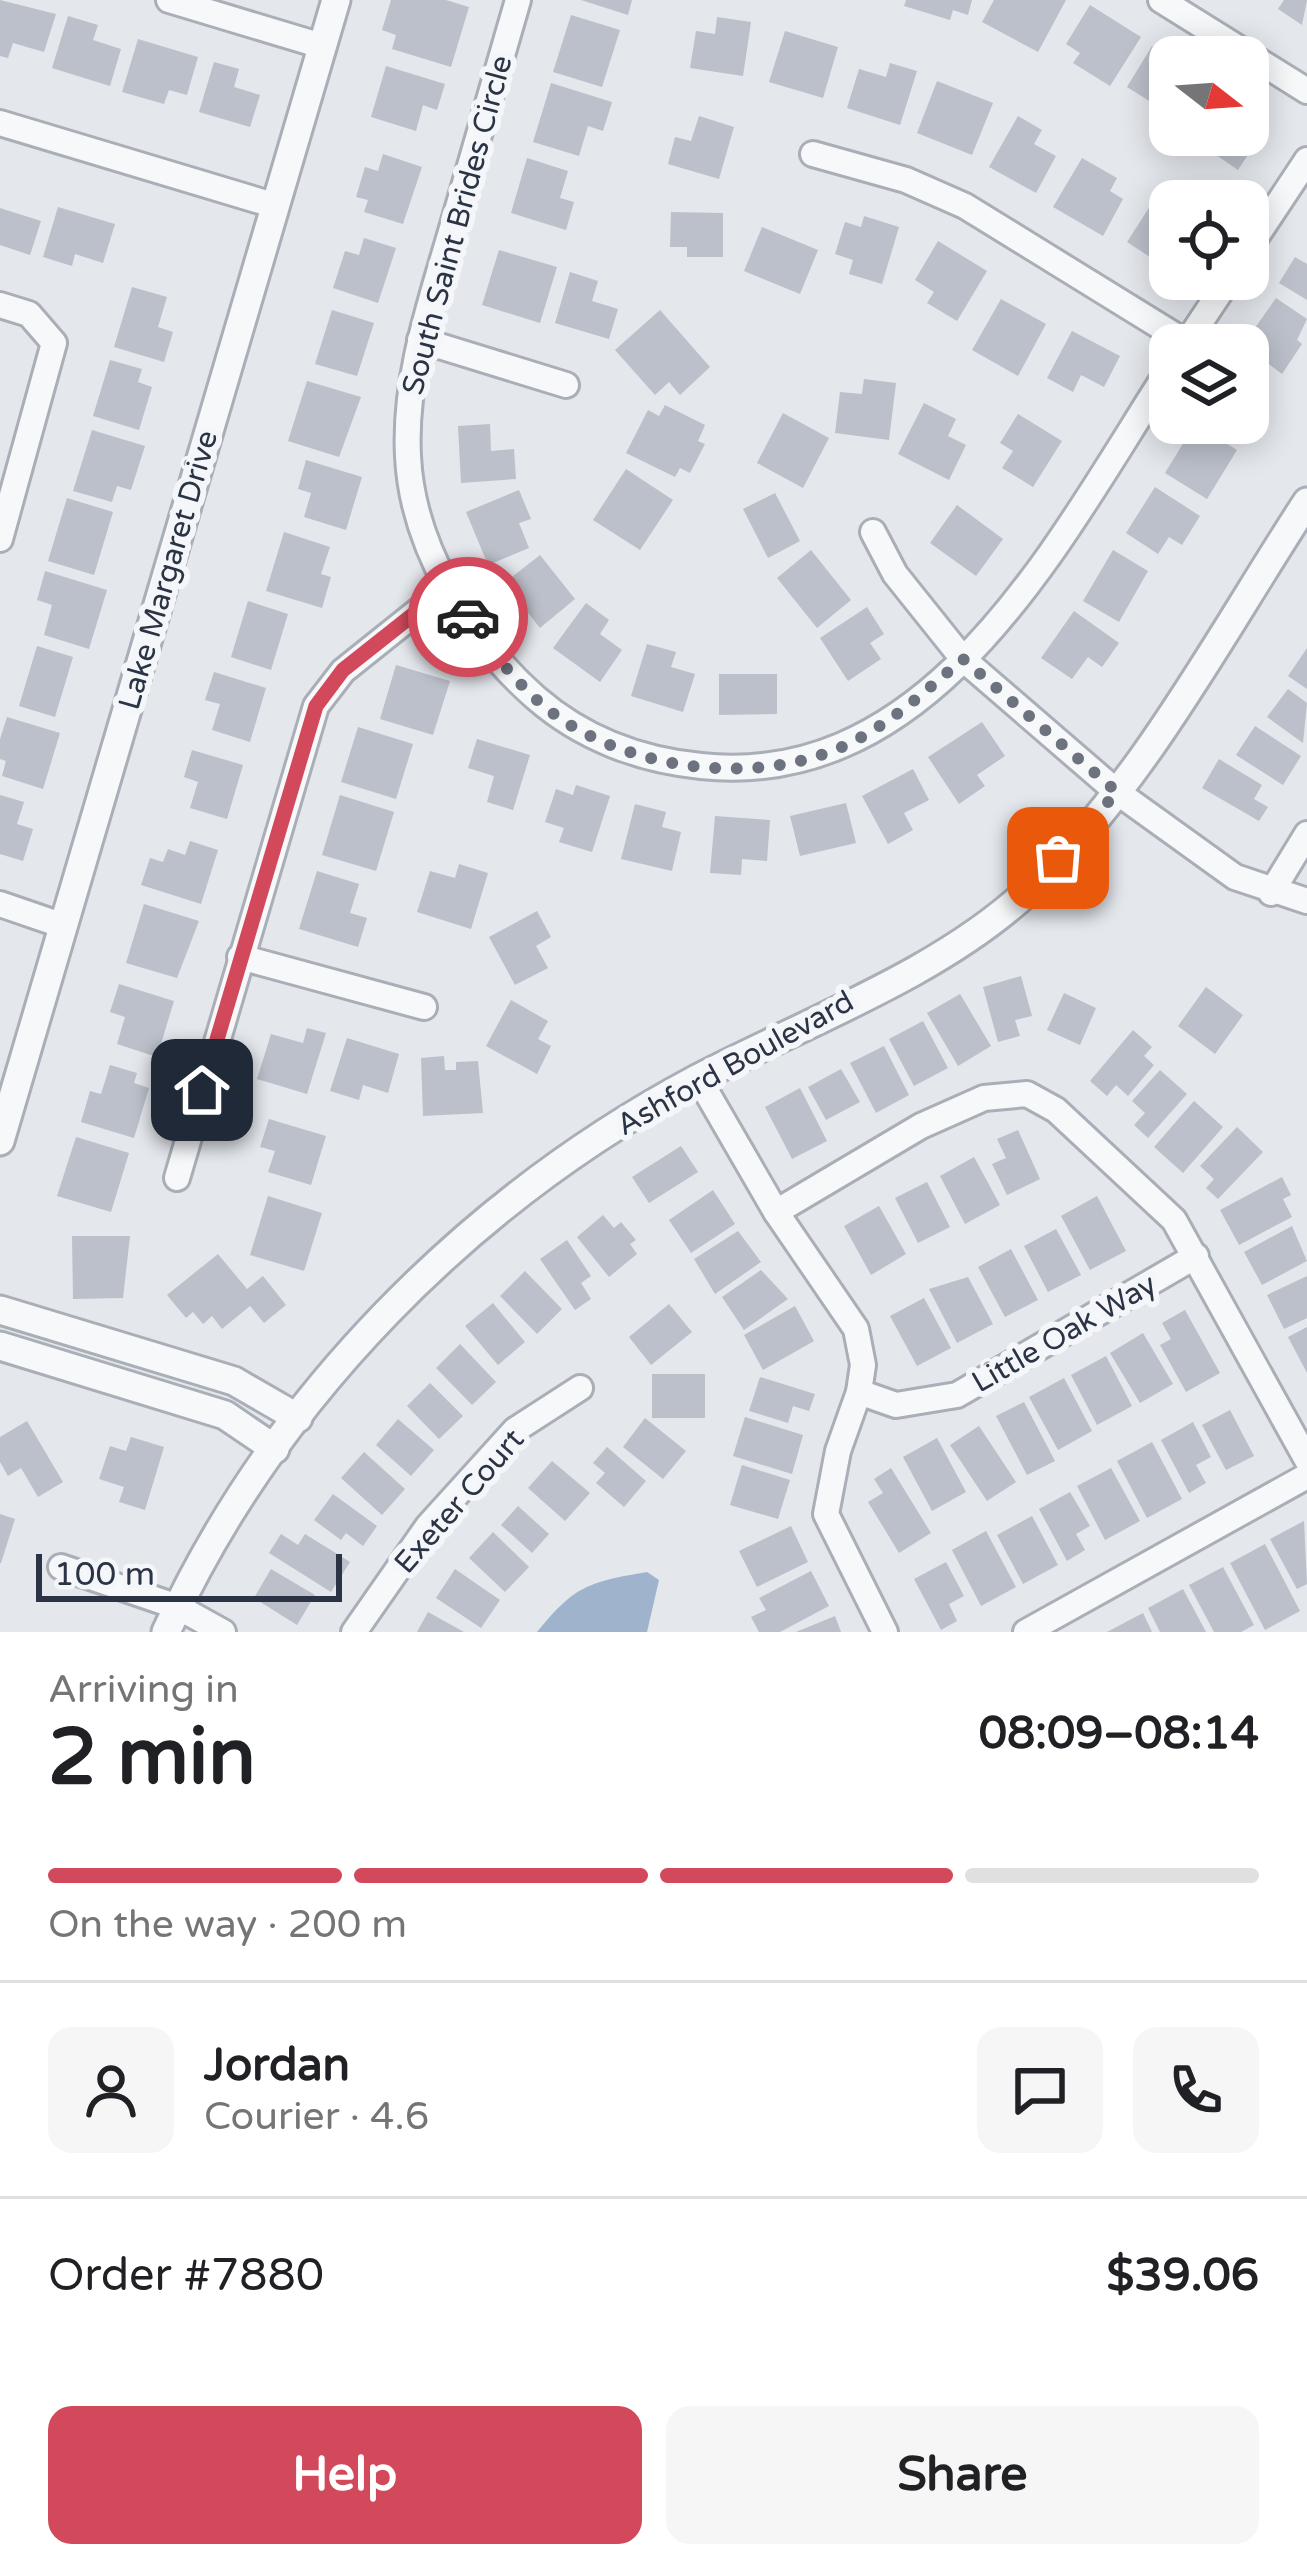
<!DOCTYPE html>
<html lang="en">
<head>
<meta charset="utf-8">
<style>
  :root { --surface:#fff; --page:#f6f6f6; --text:#202124; --muted:#757577; --line:#e0e0e0; --accent:#d1495b }
  body { margin:0; font-family:"Varela Round",sans-serif; background:var(--page); color:var(--text); height:100vh; display:flex; flex-direction:column; font-size:45px; white-space:nowrap }
  * { box-sizing:border-box; margin:0 }
  p { font-size:39px; color:var(--muted) }
  .icon { flex:none; width:66px; height:66px; fill:none; stroke:currentColor; stroke-width:2; stroke-linecap:round; stroke-linejoin:round }
  .map { position:relative; height:1632px; overflow:hidden }
  .details { display:flex; flex-direction:column; background:var(--surface); flex:1 }
  .details>* { flex:none }
  .needle { width:78px; rotate:107deg }
  .controls { position:absolute; left:1149px; top:36px; display:grid; gap:24px }
  .controls a { display:grid; place-items:center; width:120px; height:120px; border-radius:24px; background:var(--surface); box-shadow:0 6px 30px #0003; font-size:60px }
  .scale { position:absolute; left:36px; bottom:30px; width:306px; box-sizing:border-box; padding-left:12px; border:6px solid #2b3445; border-top:0; font-size:33px; line-height:42px; white-space:nowrap; color:#2b3445; -webkit-text-stroke:9px #f4f6f9; paint-order:stroke }
  .pin { position:absolute; display:grid; place-items:center; width:102px; height:102px; color:#fff; margin:-51px; border-radius:24px; box-shadow:0 6px 18px #0006 }
  .courier { position:absolute; display:grid; place-items:center; width:120px; height:120px; margin:-60px; border:9px solid #d1495b; border-radius:50%; background:#fff; color:#222; box-shadow:0 3px 15px #0007 }
  .overview em { font-style:normal; font-weight:700 }
  .overview div { display:flex; flex-direction:column-reverse }
  .overview { display:flex; align-items:center; justify-content:space-between; height:204px; padding:0 48px }
  h1 { font-size:78px; font-weight:700; line-height:90px }
  .bar { display:grid; grid-template-columns:repeat(4,1fr); gap:18px 12px; align-content:center; height:144px; padding:0 48px }
  .bar i { height:15px; border-radius:9px; background:var(--line) }
  .bar .selected { background:var(--accent) }
  .bar p { grid-column:span 4 }
  .line { display:flex; align-items:center; gap:30px; padding:0 48px; border-top:3px solid var(--line) }
  .line div { flex:1 }
  .round { display:grid; place-items:center; flex:none; width:126px; height:126px; border-radius:24px; background:var(--page) }
  .cta { display:flex; gap:24px; margin-top:auto; padding:24px 48px }
  .cta a { flex:1; height:138px; border-radius:24px; background:var(--accent); color:#fff; font-size:48px; font-weight:700; line-height:138px; text-align:center }
  .cta a+a { background:var(--page); color:var(--text) }
  .map>svg:first-child { display:block }
  .water { fill:#9fb4cc }
  .building { fill:#bbc0ca }
  .lines { fill:none; stroke-linecap:round; stroke-linejoin:round }
  .minor-casing { stroke:#a9aeb7; stroke-width:30 }
  .tertiary-casing { stroke:#a9aeb7; stroke-width:33 }
  .minor { stroke:#f7f8fa; stroke-width:24 }
  .tertiary { stroke:#f7f8fa; stroke-width:27 }
  .done { stroke:#6c737f; stroke-width:12; stroke-dasharray:0 21.6 }
  .route { stroke:#d1495b; stroke-width:15 }
  .labels { text-anchor:middle; stroke-width:12; stroke-linejoin:round; paint-order:stroke }
  .street-label { font-size:30px; fill:#2b3445; stroke:#f4f6f9 }
</style>
</head>
<body>
<div class="map">
<svg width="1307" height="1632" viewBox="0 0 1307 1632">
  <rect width="100%" height="100%" fill="#e4e7ec"/>
  <!-- water -->
  <path class="water" d="M647,1572L659,1580L647,1632H537C575,1585 589,1582 647,1572Z"/>
  <!-- building -->
  <g class="building">
    <polygon points="0,0 56,14 44,52 13,43 8,58 0,56"/>
    <polygon points="391,0 446,0 469,7 451,67 392,49 396,35 382,30"/>
    <polygon points="581,0 632,0 628,15"/>
    <polygon points="906,0 972,0 968,15 953,10 950,20 904,6"/>
    <polygon points="994,0 1066,0 1038,52 982,22"/>
    <polygon points="1284,0 1307,0 1302,25 1278,9"/>
    <polygon points="1090,5 1141,37 1110,86 1073,63 1080,53 1066,44"/>
    <polygon points="571,15 620,30 602,87 553,72"/>
    <polygon points="68,16 98,25 93,40 121,49 110,86 52,68"/>
    <polygon points="717,17 751,22 743,76 690,68 696,31 715,34"/>
    <polygon points="785,31 838,47 823,98 769,82"/>
    <polygon points="138,39 198,57 187,95 169,90 164,104 122,92"/>
    <polygon points="1152,46 1170,58 1170,114 1127,87"/>
    <polygon points="214,62 239,69 234,87 260,95 250,127 199,112"/>
    <polygon points="890,63 917,71 900,125 847,108 859,69 886,77"/>
    <polygon points="386,66 445,84 437,110 423,105 416,131 371,117"/>
    <polygon points="937,81 993,103 972,155 917,133"/>
    <polygon points="551,83 612,102 603,131 588,126 579,156 533,142"/>
    <polygon points="1248,113 1267,126 1238,170 1200,144 1206,135 1248,135"/>
    <polygon points="699,116 734,127 719,179 668,164 675,137 691,141"/>
    <polygon points="1018,116 1042,130 1034,144 1056,156 1036,193 989,167"/>
    <polygon points="383,154 422,167 403,224 364,212 368,200 356,197 365,167 378,171"/>
    <polygon points="527,158 568,171 560,198 574,202 566,230 511,213"/>
    <polygon points="1082,158 1117,178 1110,191 1123,199 1103,236 1053,207"/>
    <polygon points="1154,200 1170,210 1170,270 1127,242"/>
    <polygon points="58,207 115,224 103,263 75,254 72,266 43,257"/>
    <polygon points="0,208 41,221 30,255 0,245"/>
    <polygon points="671,212 723,213 723,257 687,257 687,247 670,247"/>
    <polygon points="864,216 899,227 882,284 849,274 853,260 835,254 845,222 861,227"/>
    <polygon points="762,227 818,250 800,294 744,271"/>
    <polygon points="364,238 396,248 378,303 333,288 345,251 359,255"/>
    <polygon points="938,241 987,271 957,321 927,303 934,292 915,280"/>
    <polygon points="499,250 557,267 540,323 482,305"/>
    <polygon points="1295,257 1307,264 1307,300 1279,283"/>
    <polygon points="570,272 598,281 592,301 618,309 609,339 555,323"/>
    <polygon points="132,287 167,297 158,327 173,332 164,362 114,347"/>
    <polygon points="1276,298 1307,319 1297,340 1302,344 1282,374 1243,345"/>
    <polygon points="1001,299 1046,324 1018,376 972,350"/>
    <polygon points="332,310 374,323 357,376 315,364"/>
    <polygon points="660,310 710,367 680,395 669,382 655,395 615,350"/>
    <polygon points="1072,331 1120,356 1104,387 1081,375 1073,392 1047,378"/>
    <polygon points="110,360 142,369 138,382 152,387 139,430 93,416"/>
    <polygon points="1248,371 1264,380 1255,394 1267,401 1247,436 1224,423 1248,423"/>
    <polygon points="864,379 896,383 889,440 835,433 840,392 862,394"/>
    <polygon points="307,381 361,397 339,457 288,441"/>
    <polygon points="924,403 956,419 948,436 966,445 949,480 898,454"/>
    <polygon points="665,405 705,425 698,441 705,444 690,473 680,468 675,477 626,453 648,410 659,416"/>
    <polygon points="783,413 829,438 803,488 757,463"/>
    <polygon points="1018,414 1062,441 1033,487 1002,468 1013,451 1000,443"/>
    <polygon points="490,424 491,451 514,449 516,479 461,483 458,426"/>
    <polygon points="1195,424 1237,450 1207,499 1165,473"/>
    <polygon points="92,430 145,446 131,490 117,486 112,502 73,491"/>
    <polygon points="306,460 362,477 346,530 304,517 311,493 298,489"/>
    <polygon points="626,469 673,500 640,550 593,520"/>
    <polygon points="1155,487 1200,516 1182,545 1169,537 1158,554 1126,533"/>
    <polygon points="519,490 531,519 519,523 529,548 488,565 466,512"/>
    <polygon points="775,493 800,541 768,558 743,509"/>
    <polygon points="67,498 113,512 94,575 48,561"/>
    <polygon points="957,505 1003,539 976,576 930,543"/>
    <polygon points="284,532 330,547 321,574 331,577 322,608 266,591"/>
    <polygon points="811,550 851,600 817,628 777,578"/>
    <polygon points="1113,550 1148,571 1119,622 1083,601"/>
    <polygon points="540,555 575,599 540,628 504,583"/>
    <polygon points="45,571 107,590 89,649 44,635 52,605 37,600"/>
    <polygon points="248,601 288,614 271,670 231,657"/>
    <polygon points="586,603 609,620 600,634 622,650 600,682 553,648"/>
    <polygon points="867,607 884,634 870,643 881,659 848,681 820,638"/>
    <polygon points="1074,611 1119,643 1102,667 1088,657 1072,679 1041,658"/>
    <polygon points="647,644 676,652 671,667 695,674 683,712 631,696"/>
    <polygon points="37,646 73,657 55,717 19,706"/>
    <polygon points="1307,648 1307,689 1288,676"/>
    <polygon points="396,665 450,681 433,735 380,719"/>
    <polygon points="214,672 266,688 250,742 212,730 220,704 205,700"/>
    <polygon points="719,674 777,674 777,714 719,715"/>
    <polygon points="1288,689 1307,703 1303,743 1267,717"/>
    <polygon points="7,717 60,733 43,789 2,776 6,761 0,759 0,739"/>
    <polygon points="982,722 1005,756 977,775 985,786 959,804 928,757"/>
    <polygon points="1255,726 1301,756 1283,785 1236,755"/>
    <polygon points="358,727 413,744 396,799 341,782"/>
    <polygon points="477,739 530,755 513,810 487,802 494,776 468,768"/>
    <polygon points="192,750 243,765 227,819 190,808 198,782 184,777"/>
    <polygon points="1219,759 1262,785 1254,799 1268,807 1259,821 1202,788"/>
    <polygon points="913,769 929,800 904,813 913,830 888,844 862,796"/>
    <polygon points="576,785 610,796 592,852 559,842 564,828 545,822 556,789 573,795"/>
    <polygon points="0,795 24,802 17,824 33,829 23,861 0,854"/>
    <polygon points="340,795 394,812 376,871 322,855"/>
    <polygon points="846,803 856,843 800,856 790,816"/>
    <polygon points="635,804 666,812 662,827 681,832 672,871 621,859"/>
    <polygon points="715,816 770,820 767,861 742,859 741,875 710,873"/>
    <polygon points="190,841 218,850 201,904 141,885 150,858 163,862 168,849 185,855"/>
    <polygon points="459,864 488,873 471,929 417,912 430,871 455,878"/>
    <polygon points="317,871 359,884 350,913 367,918 358,947 299,929"/>
    <polygon points="144,904 199,921 177,978 126,963"/>
    <polygon points="537,911 551,937 536,946 548,968 515,985 489,937"/>
    <polygon points="1021,976 1032,1016 1015,1020 1020,1036 998,1042 983,987"/>
    <polygon points="119,984 174,1001 157,1057 117,1044 125,1017 110,1012"/>
    <polygon points="1206,987 1243,1015 1215,1054 1178,1026"/>
    <polygon points="1064,993 1096,1008 1080,1045 1047,1030"/>
    <polygon points="960,994 991,1046 958,1066 927,1013"/>
    <polygon points="511,1000 548,1021 538,1039 551,1046 537,1074 486,1046"/>
    <polygon points="923,1021 948,1068 914,1086 889,1039"/>
    <polygon points="307,1028 326,1033 307,1094 257,1079 271,1034 303,1043"/>
    <polygon points="1133,1030 1152,1047 1144,1056 1154,1065 1128,1096 1116,1085 1107,1096 1090,1081"/>
    <polygon points="347,1038 399,1054 388,1093 363,1085 359,1100 330,1091"/>
    <polygon points="884,1046 909,1095 876,1113 850,1063"/>
    <polygon points="444,1056 445,1070 456,1070 456,1062 478,1061 483,1113 423,1116 421,1058"/>
    <polygon points="110,1065 137,1073 134,1083 149,1088 134,1138 81,1122 90,1091 101,1094"/>
    <polygon points="841,1069 860,1102 826,1120 808,1087"/>
    <polygon points="1160,1070 1187,1094 1148,1138 1134,1125 1145,1113 1132,1101"/>
    <polygon points="800,1088 827,1141 792,1159 765,1107"/>
    <polygon points="1194,1101 1223,1127 1183,1173 1154,1147"/>
    <polygon points="269,1119 326,1136 311,1185 268,1172 275,1151 260,1147"/>
    <polygon points="1237,1127 1263,1152 1218,1199 1206,1188 1214,1179 1200,1166"/>
    <polygon points="1018,1130 1040,1179 1007,1195 992,1164 1006,1158 997,1139"/>
    <polygon points="76,1137 129,1153 111,1212 57,1196"/>
    <polygon points="681,1146 698,1172 649,1203 632,1177"/>
    <polygon points="974,1157 1000,1205 965,1224 940,1176"/>
    <polygon points="1282,1177 1291,1195 1283,1199 1292,1217 1239,1245 1220,1210"/>
    <polygon points="927,1182 950,1227 918,1243 895,1198"/>
    <polygon points="713,1190 735,1224 691,1253 669,1220"/>
    <polygon points="268,1196 322,1213 304,1271 250,1255"/>
    <polygon points="1097,1196 1126,1251 1090,1270 1061,1216"/>
    <polygon points="879,1206 906,1254 871,1275 844,1226"/>
    <polygon points="603,1215 614,1228 621,1222 636,1240 630,1244 637,1254 609,1277 577,1237"/>
    <polygon points="1292,1226 1307,1261 1262,1285 1244,1252"/>
    <polygon points="1056,1229 1081,1275 1048,1292 1024,1246"/>
    <polygon points="738,1231 761,1262 715,1294 694,1259"/>
    <polygon points="72,1236 130,1236 123,1298 73,1299"/>
    <polygon points="567,1240 591,1276 581,1283 591,1299 575,1310 540,1259"/>
    <polygon points="1011,1249 1038,1300 1005,1317 978,1267"/>
    <polygon points="218,1254 247,1289 263,1276 286,1305 264,1323 250,1306 222,1329 212,1316 203,1324 193,1312 186,1318 167,1295"/>
    <polygon points="761,1270 788,1299 744,1330 722,1297"/>
    <polygon points="525,1271 562,1309 537,1334 500,1296"/>
    <polygon points="1307,1276 1307,1318 1284,1329 1267,1295"/>
    <polygon points="968,1277 993,1324 957,1343 929,1289"/>
    <polygon points="924,1298 951,1348 917,1366 890,1316"/>
    <polygon points="493,1303 525,1342 498,1365 465,1326"/>
    <polygon points="669,1304 692,1332 651,1365 629,1337"/>
    <polygon points="795,1306 814,1341 763,1370 744,1335"/>
    <polygon points="1185,1310 1220,1373 1186,1392 1160,1345 1171,1339 1162,1323"/>
    <polygon points="1307,1327 1307,1373 1288,1337"/>
    <polygon points="1143,1333 1173,1384 1140,1403 1110,1353"/>
    <polygon points="460,1344 496,1382 472,1405 436,1368"/>
    <polygon points="1106,1356 1132,1406 1097,1425 1071,1375"/>
    <rect x="652" y="1374" width="53" height="44"/>
    <polygon points="760,1377 815,1394 809,1411 793,1406 788,1423 749,1411"/>
    <polygon points="1064,1378 1092,1431 1058,1450 1029,1397"/>
    <polygon points="430,1383 463,1416 439,1439 407,1406"/>
    <polygon points="1024,1402 1055,1461 1027,1475 996,1416"/>
    <polygon points="1230,1410 1254,1456 1226,1470 1202,1425"/>
    <polygon points="745,1417 803,1435 792,1474 733,1456"/>
    <polygon points="645,1418 686,1451 663,1479 623,1447"/>
    <polygon points="398,1419 434,1450 411,1476 376,1445"/>
    <polygon points="27,1421 63,1482 38,1497 21,1468 8,1476 0,1462 0,1437"/>
    <polygon points="1193,1422 1211,1457 1196,1465 1206,1483 1189,1493 1161,1440"/>
    <polygon points="979,1426 1016,1482 987,1501 950,1445"/>
    <polygon points="131,1437 164,1447 145,1510 119,1502 124,1487 99,1479 110,1446 126,1451"/>
    <polygon points="937,1438 966,1492 932,1511 903,1457"/>
    <polygon points="1152,1442 1182,1499 1147,1518 1117,1461"/>
    <polygon points="607,1447 646,1481 624,1507 596,1483 605,1473 593,1463"/>
    <polygon points="364,1452 405,1489 382,1515 341,1478"/>
    <polygon points="552,1461 590,1493 565,1521 528,1488"/>
    <polygon points="742,1465 790,1480 778,1519 730,1505"/>
    <polygon points="891,1468 931,1533 899,1553 868,1502 883,1493 874,1479"/>
    <polygon points="1111,1468 1140,1521 1105,1540 1077,1486"/>
    <polygon points="1070,1492 1090,1526 1076,1534 1085,1550 1067,1561 1039,1509"/>
    <polygon points="333,1494 377,1526 363,1546 346,1533 341,1540 314,1520"/>
    <polygon points="518,1506 549,1534 532,1553 501,1525"/>
    <polygon points="0,1514 15,1519 1,1563 0,1563"/>
    <polygon points="1032,1516 1058,1565 1023,1584 997,1535"/>
    <polygon points="1304,1521 1307,1584 1297,1589 1270,1539"/>
    <polygon points="791,1526 808,1562 757,1587 739,1551"/>
    <polygon points="986,1531 1016,1587 981,1606 952,1550"/>
    <polygon points="493,1532 529,1567 505,1592 469,1558"/>
    <polygon points="281,1534 298,1545 305,1534 350,1562 331,1592 269,1553"/>
    <polygon points="1265,1544 1300,1611 1265,1630 1230,1563"/>
    <polygon points="946,1562 964,1596 949,1604 957,1621 941,1630 914,1579"/>
    <polygon points="1223,1567 1254,1625 1241,1632 1214,1632 1189,1585"/>
    <polygon points="271,1569 315,1595 297,1625 254,1598"/>
    <polygon points="455,1569 500,1600 481,1628 436,1598"/>
    <polygon points="811,1571 829,1606 780,1632 759,1632 751,1617 766,1610 759,1598"/>
    <polygon points="1183,1589 1206,1632 1160,1632 1148,1608"/>
    <polygon points="428,1612 464,1632 417,1632"/>
    <polygon points="1143,1613 1152,1632 1107,1632"/>
    <polygon points="835,1616 841,1632 796,1632"/>
  </g>
  <g class="lines">
    <defs>
      <g id="minor">
        <polyline points="169,0 322,46"/>
        <path d="M518,0C495,78 473,157 450,235C429,307 404,380 408,456C412,546 469,639 536,698C582,738 640,760 701,766C936,791 1062,534 1170,368"/>
        <polyline points="1161,0 1307,91"/>
        <polyline points="0,123 273,205"/>
        <polyline points="813,154 906,180 965,206 1187,343"/>
        <polyline points="1248,249 1307,160"/>
        <polyline points="0,305 29,314 54,343 0,539"/>
        <polyline points="420,340 566,385"/>
        <polyline points="1185,345 1229,279"/>
        <polyline points="873,532 895,574 963,659 1117,792 1235,877 1307,901"/>
        <polyline points="1271,893 1307,834"/>
        <polyline points="0,904 64,926"/>
        <polyline points="240,957 424,1007"/>
        <polyline points="699,1079 776,1212 856,1329 863,1365 859,1392 838,1451 826,1514 885,1632"/>
        <polyline points="177,1178 316,706 343,671 448,587"/>
        <polyline points="776,1212 921,1126 984,1098 1027,1094 1056,1110 1174,1220 1307,1460"/>
        <polyline points="859,1392 896,1405 957,1395 1196,1256"/>
        <polyline points="61,1567 178,1607 223,1632"/>
        <polyline points="354,1632 428,1526 515,1430 580,1388"/>
        <polyline points="1026,1632 1307,1476"/>
      </g>
      <g id="tertiary">
        <polyline points="0,1141 336,0"/>
        <polyline points="0,1310 234,1381 298,1418"/>
        <polyline points="0,1346 225,1415 275,1449"/>
        <path d="M166,1632C274,1397 470,1200 697,1079C804,1023 939,974 1027,892C1143,785 1221,633 1307,502"/>
      </g>
    </defs>
    <!-- minor casing -->
    <use href="#minor" class="minor-casing"/>
    <!-- tertiary casing -->
    <use href="#tertiary" class="tertiary-casing"/>
    <!-- minor -->
    <use href="#minor" class="minor"/>
    <!-- tertiary -->
    <use href="#tertiary" class="tertiary"/>
  </g>
  <g class="lines">
    <!-- done -->
    <path class="done" d="M468,617C493,653 523,693 561,719C637,770 750,784 835,750C884,730 923,693 963,659L1117,792L1058,858"/>
    <!-- route -->
    <polyline class="route" points="202,1090 316,706 343,670 448,587 468,617"/>
  </g>
  <g class="labels">
    <!-- street labels -->
    <g class="street-label">
      <text transform="translate(457 225) rotate(-75)" y="10">South Saint Brides Circle</text>
      <text transform="translate(168 570) rotate(-74)" y="10">Lake Margaret Drive</text>
      <text transform="translate(735 1063) rotate(-29)" y="10">Ashford Boulevard</text>
      <text transform="translate(1064 1333) rotate(-30)" y="10">Little Oak Way</text>
      <text transform="translate(459 1501) rotate(-49)" y="10">Exeter Court</text>
    </g>
  </g>
</svg>
<div class="controls">
<a><svg class="needle" viewBox="-14 -14 28 28"><path d="M0-13l5 13h-10z" fill="#e53935"/><path d="M0 13l5-13h-10z" fill="#757577"/></svg></a>
<a><svg class="icon" aria-label="locate" viewBox="0 0 24 24"><circle cx="12" cy="12" r="6"/><path d="M12 2v4M12 18v4M2 12h4M18 12h4"/></svg></a>
<a><svg class="icon" aria-label="layers" viewBox="0 0 24 24"><path d="M12 4l9 5-9 5-9-5zM3 14l9 5 9-5"/></svg></a>
</div>
<div class="scale">100 m</div>
<div class="pin" style="left:1058px;top:858px;background:#ea580c"><svg class="icon" aria-label="bag" viewBox="0 0 24 24"><path d="M5 8h14l-1 12H6zM9 8a3 3 0 0 1 6 0"/></svg></div>
<div class="pin" style="left:202px;top:1090px;background:#1f2937"><svg class="icon" aria-label="home" viewBox="0 0 24 24"><path d="M3 11l9-7 9 7M6 9v11h12V9"/></svg></div>
<div class="courier" style="left:468px;top:617px"><svg class="icon" aria-label="car" viewBox="0 0 24 24"><path d="M5 17H2v-5l4-1 3-4h7l3 4 3 1v5h-3M9 17h6M6 11h13"/><circle cx="7" cy="17" r="2"/><circle cx="17" cy="17" r="2"/></svg></div>
</div>
<section class="details">
<div class="overview"><div><h1>2 min</h1><p>Arriving in</p></div><em>08:09–08:14</em></div>
<div class="bar"><i class="selected"></i><i class="selected"></i><i class="selected"></i><i></i><p>On the way · 200 m</p></div>
<div class="line" style="height:216px"><a class="round"><svg class="icon" aria-label="person" viewBox="0 0 24 24"><circle cx="12" cy="8" r="4"/><path d="M4 21q1-7 8-7t8 7"/></svg></a><div><b>Jordan</b><p>Courier · 4.6</p></div><a class="round"><svg class="icon" aria-label="chat" viewBox="0 0 24 24"><path d="M4 5h16v11H9l-5 4z"/></svg></a><a class="round"><svg class="icon" aria-label="phone" viewBox="0 0 24 24"><path d="M5 4h4l2 5-3 2q2 4 5 5l2-3 5 2v4C11 20 4 13 5 4z"/></svg></a></div>
<div class="line" style="height:156px"><div>Order #7880</div><b>$39.06</b></div>
<div class="cta"><a>Help</a><a>Share</a></div>
</section>
</body>
</html>
